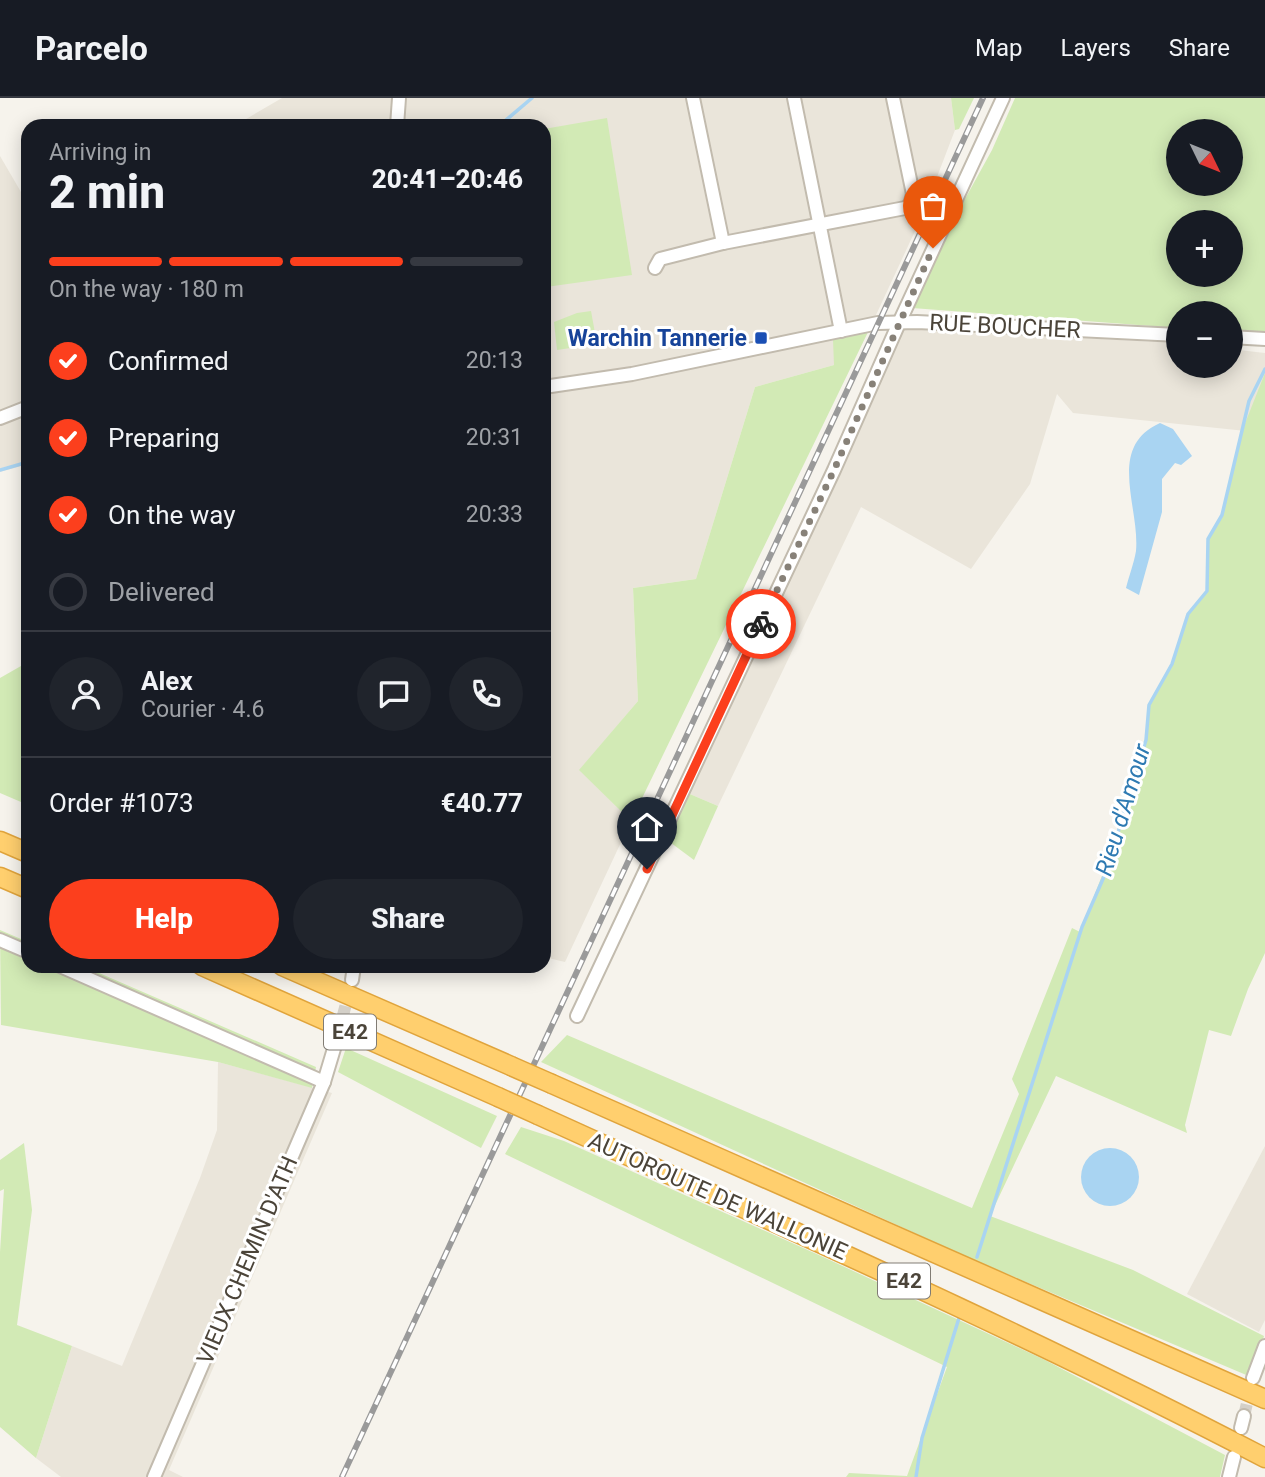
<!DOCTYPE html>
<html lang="en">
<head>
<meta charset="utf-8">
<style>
  :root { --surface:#171b24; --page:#20242c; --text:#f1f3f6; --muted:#9ea1a6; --line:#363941; --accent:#fc3f1d }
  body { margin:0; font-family:Roboto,sans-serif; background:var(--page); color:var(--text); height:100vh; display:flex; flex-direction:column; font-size:26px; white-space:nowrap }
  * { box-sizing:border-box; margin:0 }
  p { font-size:23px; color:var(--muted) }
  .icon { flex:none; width:38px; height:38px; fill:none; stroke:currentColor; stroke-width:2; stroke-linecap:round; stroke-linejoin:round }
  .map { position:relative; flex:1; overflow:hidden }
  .panel { position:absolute; left:21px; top:21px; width:530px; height:854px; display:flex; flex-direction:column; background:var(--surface); border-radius:21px; box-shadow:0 4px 18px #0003 }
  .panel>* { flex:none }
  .needle { width:46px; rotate:133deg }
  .buttons { position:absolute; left:1166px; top:21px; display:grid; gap:14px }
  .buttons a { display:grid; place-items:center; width:77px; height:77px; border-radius:50%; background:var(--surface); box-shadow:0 4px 18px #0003; font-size:35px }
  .pin { position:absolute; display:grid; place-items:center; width:60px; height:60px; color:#fff; margin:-72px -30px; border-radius:50% 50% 50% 0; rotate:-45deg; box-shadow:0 0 7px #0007 }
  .pin .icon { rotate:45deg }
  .courier { position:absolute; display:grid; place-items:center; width:70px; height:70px; margin:-35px; border:5px solid #fc3f1d; border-radius:50%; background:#fff; color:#222; box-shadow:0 2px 9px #0007 }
  .head em { font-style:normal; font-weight:800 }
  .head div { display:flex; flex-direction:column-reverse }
  .head { display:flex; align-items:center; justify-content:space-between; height:119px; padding:0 28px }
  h1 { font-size:46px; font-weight:800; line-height:52px }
  .bar { display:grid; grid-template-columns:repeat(4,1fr); gap:10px 7px; align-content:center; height:84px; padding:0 28px }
  .bar i { height:9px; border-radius:5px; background:var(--line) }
  .bar .selected { background:var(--accent) }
  .bar p { grid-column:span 4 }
  .line { display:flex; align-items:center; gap:18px; padding:0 28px; border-top:2px solid var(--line) }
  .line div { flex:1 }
  .round { display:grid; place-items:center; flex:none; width:74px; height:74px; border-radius:37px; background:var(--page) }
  ol { padding:0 28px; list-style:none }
  li { display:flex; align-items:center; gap:21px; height:77px }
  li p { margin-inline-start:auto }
  li .icon { padding:7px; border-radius:50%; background:var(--accent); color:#fff; stroke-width:4 }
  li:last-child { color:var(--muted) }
  li i { width:38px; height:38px; border:4px solid var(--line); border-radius:50% }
  .cta { display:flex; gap:14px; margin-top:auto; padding:14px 28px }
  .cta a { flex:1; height:80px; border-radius:42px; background:var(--accent); color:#fff; font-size:28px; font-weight:800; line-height:80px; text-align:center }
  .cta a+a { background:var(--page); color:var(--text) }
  header { display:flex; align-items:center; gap:42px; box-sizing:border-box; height:98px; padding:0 35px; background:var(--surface); border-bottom:2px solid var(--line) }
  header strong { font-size:33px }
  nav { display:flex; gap:38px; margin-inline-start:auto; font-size:24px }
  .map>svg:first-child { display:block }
  .residential { fill:#eae5da }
  .green { fill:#d2eab5; fill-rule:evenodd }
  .water { fill:#a9d4f2 }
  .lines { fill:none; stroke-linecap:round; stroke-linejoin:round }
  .stream { stroke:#a9d4f2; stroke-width:3.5 }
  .minor-tunnel { stroke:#d4d0c8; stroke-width:12; stroke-dasharray:12 6; stroke-linecap:butt }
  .minor-casing { stroke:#c2bbae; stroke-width:16 }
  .highway-casing { stroke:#e0a43c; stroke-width:21 }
  .minor { stroke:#fff; stroke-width:12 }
  .highway { stroke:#ffcf6e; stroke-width:18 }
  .rail-casing { stroke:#9a9a9a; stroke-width:6 }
  .rail { stroke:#fff; stroke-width:3.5; stroke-dasharray:10; stroke-linecap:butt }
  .highway-bridge-casing { stroke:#e0a43c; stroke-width:21; stroke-linecap:butt }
  .highway-bridge { stroke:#ffcf6e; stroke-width:18 }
  .done { stroke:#878178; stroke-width:7; stroke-dasharray:0 12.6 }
  .route { stroke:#fc3f1d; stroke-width:9 }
  .transit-dot { fill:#1a4fb4; stroke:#fff; stroke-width:2.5 }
  .labels { text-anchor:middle; stroke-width:6; stroke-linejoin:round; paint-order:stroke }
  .shield { fill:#fff; stroke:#817c74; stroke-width:2 }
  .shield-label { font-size:21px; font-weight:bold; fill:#4b4439 }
  .street-label { font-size:23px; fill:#4b4439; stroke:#fff }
  .transit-label { font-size:23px; font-weight:bold; fill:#164399; stroke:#fff; text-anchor:end }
  .water-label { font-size:24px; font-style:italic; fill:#2e7ab2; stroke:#fff }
</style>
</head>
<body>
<header>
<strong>Parcelo</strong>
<nav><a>Map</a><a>Layers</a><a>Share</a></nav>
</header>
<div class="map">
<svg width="1265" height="1379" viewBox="0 0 1265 1379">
  <rect width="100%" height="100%" fill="#f6f3ec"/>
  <!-- residential -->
  <g class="residential">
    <polygon points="282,0 951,0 955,32 922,118 869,232 834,267 755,289 696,481 633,490 638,603 580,672 631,723 565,864 544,859 544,28 234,28"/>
    <polygon points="0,58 28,106 28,366 0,374"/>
    <polygon points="902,231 1178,245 1178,268 1230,268 1230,251 1265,255 1265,335 1073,315 1057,296 1030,386 971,471 861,409 718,708 678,691"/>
    <polygon points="218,964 332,995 169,1372 183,1379 61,1379 36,1360 72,1248 122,1268 200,1080 217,1032"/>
    <polygon points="1265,1048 1265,1222 1259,1234 1187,1196"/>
  </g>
  <!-- green -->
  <g class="green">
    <polygon points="951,0 974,0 959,31 955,32"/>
    <path d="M1015,0H1265V236L1230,234V215H1178V230L912,210L944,139L992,52ZM1178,33H1230V86H1178ZM1178,124H1230V177H1178Z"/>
    <polygon points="607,20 632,177 546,189 544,31"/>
    <polygon points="591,213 597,246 557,252 554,224 577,215"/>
    <polygon points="869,232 631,723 579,672 638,603 633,490 696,481 755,289 834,267 833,242"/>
    <polygon points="1265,275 1265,855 1248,891 1231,938 1209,932 1185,1027 1187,1035 1056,978 990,1118 1133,1172 1264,1238 1251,1279 967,1159 541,964 567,937 972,1110 1019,996 1012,981 1072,830 1080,834 1112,752 1146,642 1149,607 1173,562 1188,516 1207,493 1208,441 1222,417 1242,333"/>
    <polygon points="28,564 28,643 26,645 28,646 28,707 0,695 0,580"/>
    <polygon points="678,691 718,708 694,762 663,739"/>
    <polygon points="0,832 28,844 28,868 83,868 316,969 312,990 218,964 1,927"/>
    <polygon points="346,950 497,1018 481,1050 338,974"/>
    <polygon points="521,1029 564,1043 821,1158 1045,1262 1225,1357 1220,1379 846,1379 849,1375 907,1378 947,1269 505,1056"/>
    <polygon points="24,1045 32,1112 17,1227 72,1248 36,1360 0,1329 0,1154 4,1091 0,1093 0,1062"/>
  </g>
  <!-- water -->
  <g class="water">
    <path d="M1160,325L1173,331L1192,358L1181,367L1175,365L1162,381V414L1139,497L1126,490C1129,478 1134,465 1136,453C1140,409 1106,349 1160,325Z"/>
    <circle cx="1110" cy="1079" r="29"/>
  </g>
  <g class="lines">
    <!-- stream -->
    <g class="stream">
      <polyline points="499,28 532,0"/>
      <polyline points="0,372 28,364"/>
      <polyline points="977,1159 1082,829 1106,774 1146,642 1149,607 1172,566 1188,516 1207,493 1208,441 1222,417 1249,303 1265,271"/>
      <polyline points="916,1379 922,1340 959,1220"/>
    </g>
    <!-- minor-tunnel -->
    <g class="minor-tunnel">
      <polyline points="338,937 350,890"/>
      <polyline points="1244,1318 1251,1288"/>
    </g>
    <defs>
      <g id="minor">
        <polyline points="693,0 723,145"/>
        <polyline points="794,0 841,233"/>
        <polyline points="397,28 399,0"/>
        <polyline points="655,170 660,161 723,145 905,110 910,107 913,96 893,0"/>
        <polyline points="1230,239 1265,241"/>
        <polyline points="544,289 632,276 878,225 917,224 1178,237"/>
        <polyline points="0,320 28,309"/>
        <polyline points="0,842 28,854"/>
        <polyline points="60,868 324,984"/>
        <polyline points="352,882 354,868"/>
        <polyline points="577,918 834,372 899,225 1003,0"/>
        <polyline points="1253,1280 1265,1248"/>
        <polyline points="1241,1330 1244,1318"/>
        <polyline points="154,1379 324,984 336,944"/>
        <polyline points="1229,1379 1234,1359"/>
      </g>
      <g id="highway">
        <polyline points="0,743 28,755"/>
        <polyline points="0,779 28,791"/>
        <polyline points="202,868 498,999"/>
        <polyline points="282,868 511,968"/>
        <polyline points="552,986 1265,1301"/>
        <path d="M538,1017C782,1128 1027,1236 1265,1360"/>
      </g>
    </defs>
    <!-- minor casing -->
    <use href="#minor" class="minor-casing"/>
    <!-- highway casing -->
    <use href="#highway" class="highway-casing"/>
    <!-- minor -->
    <use href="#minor" class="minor"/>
    <!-- highway -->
    <use href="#highway" class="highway"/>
    <defs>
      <polyline id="rail" points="342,1379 983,0"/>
    </defs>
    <!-- rail casing -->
    <use href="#rail" class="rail-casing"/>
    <!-- rail -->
    <use href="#rail" class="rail"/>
    <defs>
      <g id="highway-bridge">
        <polyline points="511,968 552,986"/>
        <polyline points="498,999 538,1017"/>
      </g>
    </defs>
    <!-- highway-bridge casing -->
    <use href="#highway-bridge" class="highway-bridge-casing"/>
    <!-- highway-bridge -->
    <use href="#highway-bridge" class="highway-bridge"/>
  </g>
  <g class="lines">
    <!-- done -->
    <polyline class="done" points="761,526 834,372 933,150"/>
    <!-- route -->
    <polyline class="route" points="647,771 761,526"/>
  </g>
  <!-- markers -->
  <rect class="transit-dot" x="754" y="233" width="14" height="14" rx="3.5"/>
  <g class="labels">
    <!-- shield labels -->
    <g class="shield">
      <rect x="324" y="916.5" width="52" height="35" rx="5"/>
      <rect x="878" y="1165.5" width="52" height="35" rx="5"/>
    </g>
    <g class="shield-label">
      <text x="350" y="941">E42</text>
      <text x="904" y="1190">E42</text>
    </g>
    <!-- street labels -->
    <g class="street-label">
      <text transform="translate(1005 228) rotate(3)" y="8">RUE BOUCHER</text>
      <text transform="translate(718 1098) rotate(24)" y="8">AUTOROUTE DE WALLONIE</text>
      <text transform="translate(247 1162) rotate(-67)" y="8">VIEUX CHEMIN D'ATH</text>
    </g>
    <!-- transit labels -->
    <g class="transit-label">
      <text x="747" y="248">Warchin Tannerie</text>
    </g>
    <!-- water labels -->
    <g class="water-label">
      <text transform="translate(1123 712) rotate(-73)" y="8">Rieu d'Amour</text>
    </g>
  </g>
</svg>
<div class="buttons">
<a><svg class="needle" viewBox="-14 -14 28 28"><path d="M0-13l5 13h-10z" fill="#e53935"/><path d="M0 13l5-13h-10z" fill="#9ea1a6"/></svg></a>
<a>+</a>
<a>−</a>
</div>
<div class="pin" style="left:933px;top:150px;background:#ea580c"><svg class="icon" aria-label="bag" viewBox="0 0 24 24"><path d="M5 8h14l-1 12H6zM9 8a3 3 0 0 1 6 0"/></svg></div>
<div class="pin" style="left:647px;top:771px;background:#1f2937"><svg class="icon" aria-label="home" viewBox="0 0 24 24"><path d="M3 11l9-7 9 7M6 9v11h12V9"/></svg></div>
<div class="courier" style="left:761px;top:526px"><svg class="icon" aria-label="bike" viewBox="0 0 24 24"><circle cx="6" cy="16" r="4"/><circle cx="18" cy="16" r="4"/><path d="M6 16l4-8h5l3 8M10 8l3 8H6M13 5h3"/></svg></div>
<section class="panel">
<div class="head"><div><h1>2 min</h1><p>Arriving in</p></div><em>20:41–20:46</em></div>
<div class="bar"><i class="selected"></i><i class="selected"></i><i class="selected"></i><i></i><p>On the way · 180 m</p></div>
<ol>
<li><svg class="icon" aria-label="check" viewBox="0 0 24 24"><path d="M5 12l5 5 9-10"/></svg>Confirmed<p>20:13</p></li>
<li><svg class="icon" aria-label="check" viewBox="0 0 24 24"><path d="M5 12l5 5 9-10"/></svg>Preparing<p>20:31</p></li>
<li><svg class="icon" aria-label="check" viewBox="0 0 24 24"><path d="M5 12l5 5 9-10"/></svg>On the way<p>20:33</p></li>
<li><i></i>Delivered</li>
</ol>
<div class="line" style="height:126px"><a class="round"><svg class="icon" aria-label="person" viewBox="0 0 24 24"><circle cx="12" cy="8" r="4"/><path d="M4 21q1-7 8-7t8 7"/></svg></a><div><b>Alex</b><p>Courier · 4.6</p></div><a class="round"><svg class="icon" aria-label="chat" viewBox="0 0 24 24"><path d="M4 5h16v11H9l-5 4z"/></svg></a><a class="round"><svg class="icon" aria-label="phone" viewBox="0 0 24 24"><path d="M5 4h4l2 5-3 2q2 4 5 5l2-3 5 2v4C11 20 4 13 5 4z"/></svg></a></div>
<div class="line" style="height:91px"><div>Order #1073</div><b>€40.77</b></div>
<div class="cta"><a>Help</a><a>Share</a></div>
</section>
</div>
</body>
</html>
